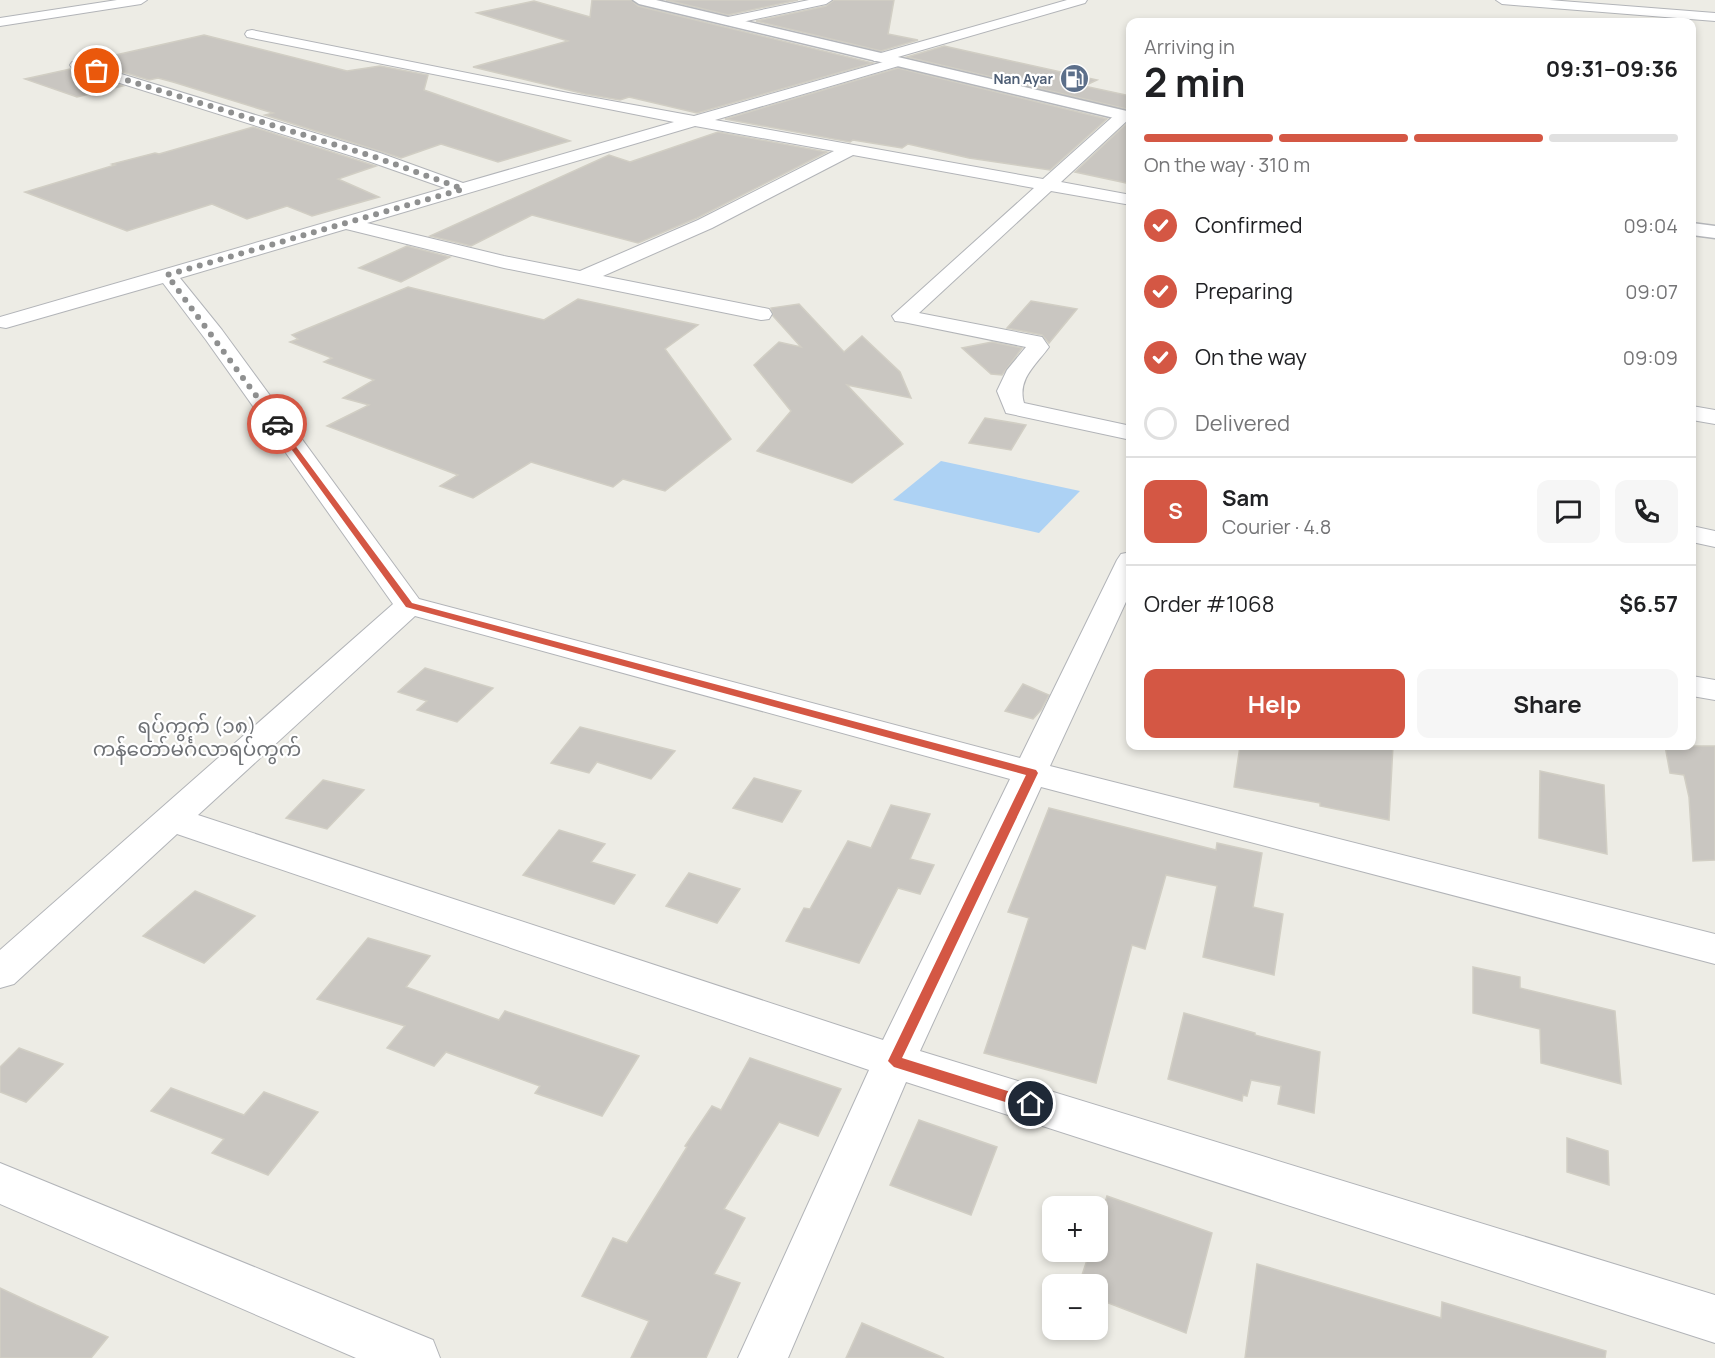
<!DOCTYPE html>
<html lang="en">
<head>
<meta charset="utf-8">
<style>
  :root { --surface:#fff; --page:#f6f6f6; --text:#202124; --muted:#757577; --line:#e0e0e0; --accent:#d45744 }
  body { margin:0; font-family:Manrope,"Noto Sans Myanmar",sans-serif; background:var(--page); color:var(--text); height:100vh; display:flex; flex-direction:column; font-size:22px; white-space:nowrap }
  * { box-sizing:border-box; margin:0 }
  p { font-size:20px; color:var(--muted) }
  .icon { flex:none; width:33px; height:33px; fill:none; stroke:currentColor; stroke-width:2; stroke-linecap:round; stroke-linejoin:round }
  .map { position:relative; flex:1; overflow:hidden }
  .panel { position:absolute; left:1126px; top:18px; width:570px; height:732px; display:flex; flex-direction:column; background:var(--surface); border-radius:12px; box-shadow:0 3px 9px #0003 }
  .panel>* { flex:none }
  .fabs { position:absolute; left:1042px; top:1196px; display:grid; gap:12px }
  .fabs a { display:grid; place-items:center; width:66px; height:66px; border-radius:12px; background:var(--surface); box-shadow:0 3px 9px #0003; font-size:30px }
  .pin { position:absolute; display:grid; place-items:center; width:51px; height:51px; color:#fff; margin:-26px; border:3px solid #fff; border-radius:50%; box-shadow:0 2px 6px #0007 }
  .courier { position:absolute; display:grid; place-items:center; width:60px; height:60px; margin:-30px; border:4px solid #d45744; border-radius:50%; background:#fff; color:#222; box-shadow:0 2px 8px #0007 }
  .headline em { font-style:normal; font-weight:700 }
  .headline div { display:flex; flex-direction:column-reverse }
  .headline { display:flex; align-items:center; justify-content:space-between; height:102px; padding:0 18px }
  h1 { font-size:39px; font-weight:700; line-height:45px }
  .bar { display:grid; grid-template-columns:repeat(4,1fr); gap:9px 6px; align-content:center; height:72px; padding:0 18px }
  .bar i { height:8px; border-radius:4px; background:var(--line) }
  .bar .active { background:var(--accent) }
  .bar p { grid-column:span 4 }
  .line { display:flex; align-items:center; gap:15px; padding:0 18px; border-top:2px solid var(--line) }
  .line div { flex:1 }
  .round { display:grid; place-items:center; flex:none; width:63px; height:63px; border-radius:12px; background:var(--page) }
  ol { padding:0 18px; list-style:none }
  li { display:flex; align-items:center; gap:18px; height:66px }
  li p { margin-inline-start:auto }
  li .icon { padding:6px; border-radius:50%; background:var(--accent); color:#fff; stroke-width:4 }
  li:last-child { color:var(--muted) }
  li i { width:33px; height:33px; border:3px solid var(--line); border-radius:50% }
  .cta { display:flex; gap:12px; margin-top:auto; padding:12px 18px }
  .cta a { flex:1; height:69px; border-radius:12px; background:var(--accent); color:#fff; font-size:24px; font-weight:700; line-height:69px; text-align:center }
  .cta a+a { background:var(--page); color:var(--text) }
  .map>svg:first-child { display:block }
  .water { fill:#add2f4 }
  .building { fill:#c9c6c1; stroke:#d1cec4; stroke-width:1.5 }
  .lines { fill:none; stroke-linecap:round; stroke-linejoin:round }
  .minor-casing { stroke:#b2b4b8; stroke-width:2 }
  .secondary-casing { stroke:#b4b6ba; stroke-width:3 }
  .minor { fill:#fff; fill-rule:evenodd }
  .secondary { fill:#fff; fill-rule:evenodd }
  .route { fill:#d45744 }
  .done { stroke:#8f9090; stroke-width:6; stroke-dasharray:0 10.8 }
  .labels { text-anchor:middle; stroke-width:4.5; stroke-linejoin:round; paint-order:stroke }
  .far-service-label { font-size:14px; font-weight:bold; fill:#4e5e75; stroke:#fff; text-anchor:end }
  .quarter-label { font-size:20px; fill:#6e7175; stroke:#fff }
</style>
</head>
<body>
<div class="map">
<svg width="1715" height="1358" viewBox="0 0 1715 1358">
  <rect width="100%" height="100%" fill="#edece5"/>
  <!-- water -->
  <polygon class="water" points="941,461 1080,491 1039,533 893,500"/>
  <!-- building -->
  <g class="building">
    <polygon points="592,0 631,0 638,6 873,63 697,113 629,97 620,100 585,94 473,67 568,41 477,13 534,1 590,17"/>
    <polygon points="666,0 798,0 728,15"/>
    <polygon points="834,0 894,0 888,34 918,40 881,51 756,21 826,6"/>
    <polygon points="204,35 347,71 380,66 428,75 424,90 570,141 498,162 441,144 401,158 265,115 273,113 173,82 158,78 149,80 96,64 106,62 98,59"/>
    <polygon points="944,46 1097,80 1084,86 1131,96 1131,110 907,57"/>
    <polygon points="898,68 1107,119 1050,170 969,158 908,144 902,148 853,140 850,142 725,119"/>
    <polygon points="70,69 71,70 123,86 77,97 25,79"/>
    <polygon points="1127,123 1131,124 1131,184 1075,172"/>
    <polygon points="253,127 376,166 338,179 379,197 312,216 287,206 247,219 212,204 127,231 25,192 115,165 112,164 155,153 159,154"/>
    <polygon points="718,132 827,152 697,218 638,243 532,215 471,246 430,236 609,155 630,162"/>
    <polygon points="407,246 450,257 401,282 359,268"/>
    <polygon points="408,287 544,320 578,299 698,325 665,349 731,439 665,491 623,479 613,487 531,462 473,498 440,486 458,475 327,426 369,405 343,398 374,380 324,362 332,358 290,342 298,339 292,335"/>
    <polygon points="1031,301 1077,309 1049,343 1042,335 1007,328"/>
    <polygon points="799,304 844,352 862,336 900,372 911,398 847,385 903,444 852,483 757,451 791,411 754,365 779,342 801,347 773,316 771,308"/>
    <polygon points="992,342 1022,348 1002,375 991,374 962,348"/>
    <polygon points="985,418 1026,425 1011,450 969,443"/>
    <polygon points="425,668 493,688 457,722 417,710 427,701 398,692"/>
    <polygon points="1023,684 1049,695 1041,710 1033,719 1005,711"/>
    <polygon points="580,727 675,751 651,779 597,762 589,773 551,763"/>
    <polygon points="1240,746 1393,746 1389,820 1320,806 1320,803 1234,787"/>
    <polygon points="1665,746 1715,746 1715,860 1693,861 1689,797 1684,775 1670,773"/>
    <polygon points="1540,771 1604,785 1607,854 1539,838"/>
    <polygon points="754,778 801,791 782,822 733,808"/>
    <polygon points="323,780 364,790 327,829 286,818"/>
    <polygon points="891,805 930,814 910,859 934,865 920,894 898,888 859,963 786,941 804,908 810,909 848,841 871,848"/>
    <polygon points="1049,808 1216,850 1217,843 1262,853 1253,907 1283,914 1274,975 1203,957 1217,886 1166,875 1145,949 1132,945 1096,1083 984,1053 1029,918 1008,912"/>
    <polygon points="559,830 605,844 591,862 635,875 614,904 523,875"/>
    <polygon points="689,873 740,889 717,923 666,906"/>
    <polygon points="195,891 255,916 204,963 143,936"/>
    <polygon points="368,938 430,956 406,987 499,1020 505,1011 639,1056 602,1116 535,1093 540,1086 446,1052 434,1066 387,1048 405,1026 317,999"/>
    <polygon points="1473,967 1520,977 1520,988 1615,1011 1621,1084 1541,1063 1540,1029 1473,1013"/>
    <polygon points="1184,1013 1255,1033 1255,1035 1320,1052 1314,1113 1278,1104 1281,1086 1251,1080 1247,1096 1243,1095 1242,1101 1168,1079"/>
    <polygon points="19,1048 63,1064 26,1102 0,1092 0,1067"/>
    <polygon points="750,1058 841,1089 818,1136 779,1122 724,1209 745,1218 714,1274 740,1283 706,1358 631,1358 649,1321 582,1296 613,1238 627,1243 687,1147 685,1146 712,1106 721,1110"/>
    <polygon points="171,1088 244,1115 264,1092 318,1112 268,1175 212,1153 224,1139 151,1111"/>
    <polygon points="919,1120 997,1147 971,1215 890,1185"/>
    <polygon points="1567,1138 1608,1151 1609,1185 1567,1172"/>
    <polygon points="1107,1196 1212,1233 1186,1333 1098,1299 1098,1284 1079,1284 1090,1251 1098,1251 1098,1224"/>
    <polygon points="1257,1264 1441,1318 1442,1302 1606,1351 1605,1358 1245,1358"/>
    <polygon points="0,1288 36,1305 108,1337 91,1358 0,1358"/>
    <polygon points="862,1323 944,1358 846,1358"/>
  </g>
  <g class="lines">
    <defs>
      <g id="minor">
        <polygon points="117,0 147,0 141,4 0,26 0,18"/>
        <polygon points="809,0 832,0 826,4 728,25 722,21 728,17"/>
        <polygon points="1067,0 1087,0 1085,3 884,61 874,61 872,58 874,55"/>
        <polygon points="1496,0 1549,0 1715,13 1715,21 1502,4"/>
        <path d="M252,30L568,93L694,116L897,58L904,62L902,65L715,120L1043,179L1118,112H1130V118L1061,182L1131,195V205L1051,191L919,313L1042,337L1049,347C1036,365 1017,379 1024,403L1131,426V440L1006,413L997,391L1007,370L1026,347L903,322L895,321L892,316L1034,188L853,155L712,228L603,276L769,309L772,314L769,319L761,320L504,268L346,229L180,278L222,330L419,599L1020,758L1117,560L1121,554L1131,552V591L1050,766L1715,934V964L1041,787L920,1051L1715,1295V1343L906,1082L788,1358H738L869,1070L177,834L14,984L0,988V950L393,604L206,340L163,283L6,328L0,327V317L445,188L368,161L72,68L70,65L72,62H82L380,153L463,183L674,122L247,37L245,34L247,31ZM695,126L834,151L698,220L580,271L504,256L367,223ZM415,616L1010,779L883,1040L198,815Z"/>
        <polygon points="1692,406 1715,410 1715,424 1692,420"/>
        <polygon points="1692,526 1715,531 1715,547 1692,542"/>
        <polygon points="1692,676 1715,680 1715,700 1692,696"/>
        <polygon points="0,1163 433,1340 440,1358 356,1358 0,1204"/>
      </g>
      <g id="secondary">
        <polygon points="633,0 656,0 1131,112 1131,122 639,4"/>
        <polygon points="1692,223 1715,226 1715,238 1692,235"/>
      </g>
    </defs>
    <!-- minor casing -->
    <use href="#minor" class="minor-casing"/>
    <!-- secondary casing -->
    <use href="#secondary" class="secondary-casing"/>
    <!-- minor -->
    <use href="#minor" class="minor"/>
    <!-- secondary -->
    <use href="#secondary" class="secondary"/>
  </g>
  <!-- route -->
  <polygon class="route" points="277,421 412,603 1036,770 1038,773 902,1058 1036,1100 1038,1104 1036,1108 1031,1110 894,1067 888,1061 1026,775 406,607 273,424"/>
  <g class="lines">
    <!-- done -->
    <polyline class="done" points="97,71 375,157 463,189 167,275 277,424"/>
  </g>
  <!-- icons -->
  <defs>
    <symbol id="fuel-disc" viewBox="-11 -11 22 22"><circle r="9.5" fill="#5c6f8a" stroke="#fff"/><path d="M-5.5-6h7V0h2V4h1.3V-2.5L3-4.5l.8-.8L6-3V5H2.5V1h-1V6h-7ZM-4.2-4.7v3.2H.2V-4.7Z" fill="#fff"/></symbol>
  </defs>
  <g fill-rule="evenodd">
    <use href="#fuel-disc" x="1058" y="62" width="33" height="33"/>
  </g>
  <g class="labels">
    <!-- far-service labels -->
    <g class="far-service-label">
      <text x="1053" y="84">Nan Ayar</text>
    </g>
    <!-- quarter labels -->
    <g class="quarter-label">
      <text x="197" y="733">ရပ်ကွက် (၁၈)<tspan x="197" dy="23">ကန်တော်မင်္ဂလာရပ်ကွက်</tspan></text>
    </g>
  </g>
</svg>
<div class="fabs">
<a>+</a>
<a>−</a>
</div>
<div class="pin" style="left:97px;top:71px;background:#ea580c"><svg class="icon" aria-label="bag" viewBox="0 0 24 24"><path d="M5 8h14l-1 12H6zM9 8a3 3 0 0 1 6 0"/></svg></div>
<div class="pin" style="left:1031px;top:1104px;background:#1f2937"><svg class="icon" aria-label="home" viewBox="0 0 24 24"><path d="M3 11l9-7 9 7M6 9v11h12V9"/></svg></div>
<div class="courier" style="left:277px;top:424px"><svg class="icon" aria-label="car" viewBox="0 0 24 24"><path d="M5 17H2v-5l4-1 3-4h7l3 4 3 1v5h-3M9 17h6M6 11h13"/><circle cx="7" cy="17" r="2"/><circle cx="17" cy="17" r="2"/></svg></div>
<section class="panel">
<div class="headline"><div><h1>2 min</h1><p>Arriving in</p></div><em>09:31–09:36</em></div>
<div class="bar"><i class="active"></i><i class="active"></i><i class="active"></i><i></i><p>On the way · 310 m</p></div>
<ol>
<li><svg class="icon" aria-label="check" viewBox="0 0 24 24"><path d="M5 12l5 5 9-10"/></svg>Confirmed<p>09:04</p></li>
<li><svg class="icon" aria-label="check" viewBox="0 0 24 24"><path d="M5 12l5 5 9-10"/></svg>Preparing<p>09:07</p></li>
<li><svg class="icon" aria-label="check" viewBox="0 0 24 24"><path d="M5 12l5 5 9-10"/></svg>On the way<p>09:09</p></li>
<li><i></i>Delivered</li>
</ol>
<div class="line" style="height:108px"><b class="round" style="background:var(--accent);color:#fff">S</b><div><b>Sam</b><p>Courier · 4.8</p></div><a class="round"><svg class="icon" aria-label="chat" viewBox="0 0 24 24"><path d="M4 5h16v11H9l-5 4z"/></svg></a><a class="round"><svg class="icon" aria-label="phone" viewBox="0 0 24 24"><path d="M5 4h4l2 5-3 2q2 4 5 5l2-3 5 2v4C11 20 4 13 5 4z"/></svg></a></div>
<div class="line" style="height:78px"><div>Order #1068</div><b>$6.57</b></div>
<div class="cta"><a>Help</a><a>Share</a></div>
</section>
</div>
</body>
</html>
